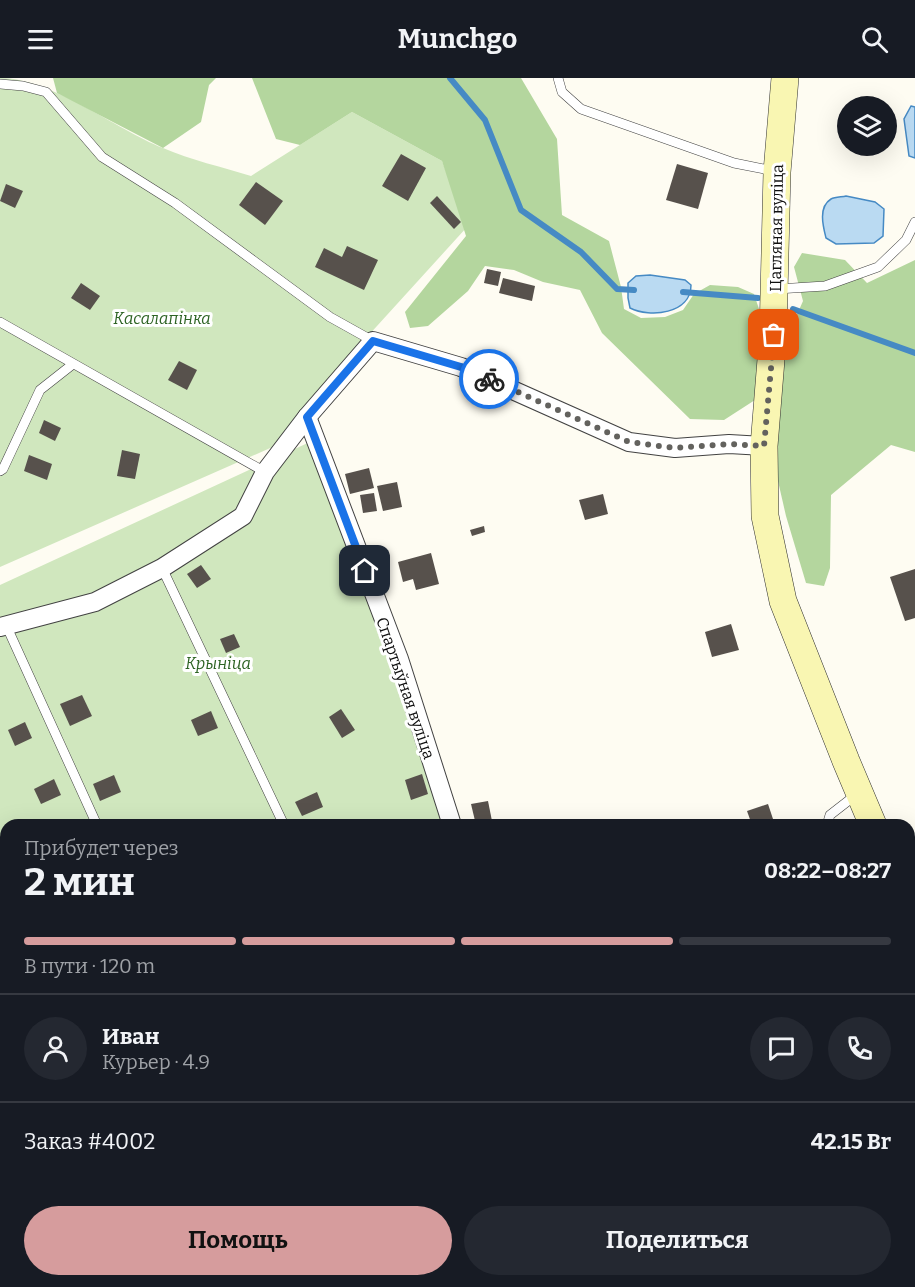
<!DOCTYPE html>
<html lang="ru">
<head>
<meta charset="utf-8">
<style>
  :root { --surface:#171b24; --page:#242831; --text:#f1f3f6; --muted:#9ea1a6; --line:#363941; --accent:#d69c9d }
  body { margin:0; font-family:Bitter,serif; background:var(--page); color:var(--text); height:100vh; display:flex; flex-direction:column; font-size:22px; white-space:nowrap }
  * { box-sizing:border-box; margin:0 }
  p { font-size:20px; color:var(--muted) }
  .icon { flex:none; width:33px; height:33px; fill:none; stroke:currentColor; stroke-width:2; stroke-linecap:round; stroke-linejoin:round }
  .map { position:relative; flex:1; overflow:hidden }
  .sheet { position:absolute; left:0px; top:741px; width:915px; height:468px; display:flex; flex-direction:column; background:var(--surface); border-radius:18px 18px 0 0; box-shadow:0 6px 24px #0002 }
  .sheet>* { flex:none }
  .buttons { position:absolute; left:837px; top:18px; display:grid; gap:12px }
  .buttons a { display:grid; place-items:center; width:60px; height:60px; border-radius:50%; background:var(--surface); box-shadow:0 6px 24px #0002; font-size:30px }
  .pin { position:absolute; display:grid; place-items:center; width:51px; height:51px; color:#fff; margin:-26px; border-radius:12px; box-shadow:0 3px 9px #0006 }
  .courier { position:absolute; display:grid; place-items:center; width:60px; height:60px; margin:-30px; border:4px solid #1a73e8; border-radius:50%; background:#fff; color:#222; box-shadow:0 2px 8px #0007 }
  .headline em { font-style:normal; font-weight:700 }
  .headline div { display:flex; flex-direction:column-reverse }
  .headline { display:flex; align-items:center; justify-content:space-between; height:102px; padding:0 24px }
  h1 { font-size:39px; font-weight:700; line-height:45px }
  .bar { display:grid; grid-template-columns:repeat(4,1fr); gap:9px 6px; align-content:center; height:72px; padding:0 24px }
  .bar i { height:8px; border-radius:4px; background:var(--line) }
  .bar .selected { background:var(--accent) }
  .bar p { grid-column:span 4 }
  .line { display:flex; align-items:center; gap:15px; padding:0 24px; border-top:2px solid var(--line) }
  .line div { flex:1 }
  .round { display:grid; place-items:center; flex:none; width:63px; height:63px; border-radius:32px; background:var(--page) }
  .cta { display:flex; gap:12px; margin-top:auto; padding:12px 24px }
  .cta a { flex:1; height:69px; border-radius:36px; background:var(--accent); color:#111; font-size:24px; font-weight:700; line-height:69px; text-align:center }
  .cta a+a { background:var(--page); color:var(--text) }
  header { display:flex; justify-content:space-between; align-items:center; height:78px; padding:0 24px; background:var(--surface); font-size:27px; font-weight:700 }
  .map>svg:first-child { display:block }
  .green { fill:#d0e7be }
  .forest { fill:#b4d69e }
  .water { fill:#badaf2; stroke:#468ac4; stroke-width:1.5 }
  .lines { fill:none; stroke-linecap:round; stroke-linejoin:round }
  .stream { stroke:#468ac4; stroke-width:6 }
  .building { fill:#57514c }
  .lane-casing { stroke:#424242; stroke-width:10 }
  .street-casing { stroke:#424242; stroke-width:20 }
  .secondary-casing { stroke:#313131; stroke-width:28 }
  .lane { stroke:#fff; stroke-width:9 }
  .street { stroke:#fff; stroke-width:18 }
  .secondary { stroke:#f9f6b2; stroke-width:27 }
  .done { stroke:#63625e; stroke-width:6; stroke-dasharray:0 10.8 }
  .route { stroke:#1a73e8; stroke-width:8 }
  .labels { text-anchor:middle; stroke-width:6; stroke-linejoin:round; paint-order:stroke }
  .street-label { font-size:16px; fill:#0f0f0f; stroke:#fff }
  .park-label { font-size:16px; font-style:italic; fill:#2d6323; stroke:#fff }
</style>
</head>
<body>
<header><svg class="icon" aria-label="menu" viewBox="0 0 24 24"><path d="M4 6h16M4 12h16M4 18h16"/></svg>Munchgo<svg class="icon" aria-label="search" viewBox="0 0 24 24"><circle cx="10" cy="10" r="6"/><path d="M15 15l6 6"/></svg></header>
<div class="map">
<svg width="915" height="1209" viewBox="0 0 915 1209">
  <rect width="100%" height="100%" fill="#fefcf2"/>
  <!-- green -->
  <g class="green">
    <path d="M0,0C52,0 115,51 163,70C191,82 222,89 251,98L352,34L442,83L467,149L297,336L277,367L0,489Z"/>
    <polygon points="312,363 428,695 442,747 6,747 6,1203 909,1203 909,917 915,918 915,1207 913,1209 0,1209 0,507"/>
  </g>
  <!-- forest -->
  <g class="forest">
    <polygon points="53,0 216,0 209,7 201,44 163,70 57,15"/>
    <polygon points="252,0 521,0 557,61 562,137 609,163 621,209 624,231 641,240 665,239 683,232 694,216 710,207 738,209 754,216 764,246 755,322 724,342 690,341 602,255 580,212 543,204 514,192 485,188 468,213 428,248 410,250 405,234 466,158 442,83 352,34 300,67 276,61"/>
    <polygon points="802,175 845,182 867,205 915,182 915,374 891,367 831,417 830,490 824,508 806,505 786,438 775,390 781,273 803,223 794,189"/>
    <path d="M909,847C915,865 915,875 909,893Z"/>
  </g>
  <!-- water -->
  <g class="water">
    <polygon points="911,28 915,29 915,80 909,78 904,41"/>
    <path d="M846,118L875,124L884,131L883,158L874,165L836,166L826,160C823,148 818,129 831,121C835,119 842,119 846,118Z"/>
    <path d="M650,197L685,202L691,207C691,236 650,240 630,230L628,220V205L636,198Z"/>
    <polygon points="109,1203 140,1203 142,1209 110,1209"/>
  </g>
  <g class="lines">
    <!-- stream -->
    <g class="stream">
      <polyline points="450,0 485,42 521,132 581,174 617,211 634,212"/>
      <polyline points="683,214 758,220"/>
      <polyline points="793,231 915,275"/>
      <polyline points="909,1034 915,1024"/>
      <polyline points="739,1209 741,1203"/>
    </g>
  </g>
  <!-- building -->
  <g class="building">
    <polygon points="401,76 426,90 408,123 382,108"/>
    <polygon points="677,86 708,95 698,131 666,122"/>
    <polygon points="256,104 283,123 265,147 239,127"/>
    <polygon points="6,106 23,113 15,130 0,123"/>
    <polygon points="437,118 461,144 454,151 430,125"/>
    <polygon points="347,168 378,182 364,212 315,189 324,170 342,179"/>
    <polygon points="487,191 501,194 498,208 484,205"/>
    <polygon points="503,200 535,208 532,223 499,215"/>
    <polygon points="81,205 100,218 90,232 71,220"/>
    <polygon points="179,283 197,292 187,312 168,302"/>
    <polygon points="44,342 61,350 55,363 39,355"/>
    <polygon points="122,372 140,376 135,401 117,398"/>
    <polygon points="29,377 52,386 47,402 24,393"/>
    <polygon points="369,390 374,410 350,416 345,396"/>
    <polygon points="397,404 402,429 383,433 377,408"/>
    <polygon points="374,415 377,433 363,435 360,417"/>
    <polygon points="603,416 608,436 585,442 579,422"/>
    <polygon points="484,448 485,454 472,458 470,452"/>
    <polygon points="431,475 439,506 416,512 413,501 403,504 398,484"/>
    <polygon points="201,487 211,501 197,510 187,496"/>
    <polygon points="915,491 915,540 905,543 890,499"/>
    <polygon points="731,546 739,572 712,579 705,554"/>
    <polygon points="234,556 240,569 226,575 220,561"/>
    <polygon points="82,617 92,638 70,648 60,626"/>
    <polygon points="341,631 355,652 342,660 329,639"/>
    <polygon points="211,633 218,650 198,658 191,642"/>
    <polygon points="25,644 32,660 15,668 8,652"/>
    <polygon points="422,696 428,716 411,722 405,702"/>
    <polygon points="114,697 121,714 100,723 93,706"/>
    <polygon points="54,701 61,717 41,726 34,711"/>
    <polygon points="317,714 323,729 302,738 295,724"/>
    <polygon points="488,723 492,743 476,747 471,726"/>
    <polygon points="768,726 773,741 752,747 747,733"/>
    <polygon points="6,925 6,957 0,945 0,928"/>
    <polygon points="6,1073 6,1094 0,1083 0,1076"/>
  </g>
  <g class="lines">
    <defs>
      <g id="lane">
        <polyline points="558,0 562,14 581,31 734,85 774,93"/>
        <polyline points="0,6 23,8 46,14 102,79 175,125 330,239 373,263"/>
        <polyline points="777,211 825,208 878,189 906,162 915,144"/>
        <polyline points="0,244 265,394"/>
        <polyline points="0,393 3,391 40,312 73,286"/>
        <polyline points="162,490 284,747"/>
        <polyline points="6,547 97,747"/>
        <polyline points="827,747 830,737 857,716"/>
        <polyline points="909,902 915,900"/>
        <polyline points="0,990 6,1003"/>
        <polyline points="84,1203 85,1209"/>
      </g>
      <g id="street">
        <polyline points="307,339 399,581 452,747"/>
        <polyline points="0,549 95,524 162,490 243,438 265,394 307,339 373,263 461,289 629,364 675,370 729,366 764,368"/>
      </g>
      <g id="secondary">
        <polyline points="785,0 777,94 773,257 764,368 765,438 783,523 846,683 873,747"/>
        <polyline points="909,829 915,842"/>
      </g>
    </defs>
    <!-- lane casing -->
    <use href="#lane" class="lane-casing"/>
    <!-- street casing -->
    <use href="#street" class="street-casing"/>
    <!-- secondary casing -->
    <use href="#secondary" class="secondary-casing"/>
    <!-- lane -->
    <use href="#lane" class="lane"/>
    <!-- street -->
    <use href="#street" class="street"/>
    <!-- secondary -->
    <use href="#secondary" class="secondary"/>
  </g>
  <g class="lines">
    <!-- done -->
    <polyline class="done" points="489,301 629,364 675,370 729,366 764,368 774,257"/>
    <!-- route -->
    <polyline class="route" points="365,493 307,339 373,263 461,289 489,301"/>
  </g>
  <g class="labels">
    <!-- street labels -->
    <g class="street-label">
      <text transform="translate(776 150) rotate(-89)" y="6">Цагляная вуліца</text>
      <text transform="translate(406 610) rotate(71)" y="6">Спартыўная вуліца</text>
    </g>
    <!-- park labels -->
    <g class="park-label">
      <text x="162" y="246">Касалапінка</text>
      <text x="218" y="591">Крыніца</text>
    </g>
  </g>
</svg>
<div class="buttons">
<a><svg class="icon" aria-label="layers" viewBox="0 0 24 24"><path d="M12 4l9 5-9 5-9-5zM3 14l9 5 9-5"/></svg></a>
</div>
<div class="pin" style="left:774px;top:257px;background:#ea580c"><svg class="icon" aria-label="bag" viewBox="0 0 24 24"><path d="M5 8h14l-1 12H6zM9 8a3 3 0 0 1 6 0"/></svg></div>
<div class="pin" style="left:365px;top:493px;background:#1f2937"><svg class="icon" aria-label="home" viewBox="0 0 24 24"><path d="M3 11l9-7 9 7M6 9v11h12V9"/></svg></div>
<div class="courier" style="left:489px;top:301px"><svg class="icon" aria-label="bike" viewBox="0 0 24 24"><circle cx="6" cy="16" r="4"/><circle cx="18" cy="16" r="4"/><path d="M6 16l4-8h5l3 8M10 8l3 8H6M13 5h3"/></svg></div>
<section class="sheet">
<div class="headline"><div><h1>2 мин</h1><p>Прибудет через</p></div><em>08:22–08:27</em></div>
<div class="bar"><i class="selected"></i><i class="selected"></i><i class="selected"></i><i></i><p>В пути · 120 m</p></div>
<div class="line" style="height:108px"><a class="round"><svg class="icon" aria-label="person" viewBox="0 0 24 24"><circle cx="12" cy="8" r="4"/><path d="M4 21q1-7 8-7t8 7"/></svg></a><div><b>Иван</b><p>Курьер · 4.9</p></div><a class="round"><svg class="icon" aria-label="chat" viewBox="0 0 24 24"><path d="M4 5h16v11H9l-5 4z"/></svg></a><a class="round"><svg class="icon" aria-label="phone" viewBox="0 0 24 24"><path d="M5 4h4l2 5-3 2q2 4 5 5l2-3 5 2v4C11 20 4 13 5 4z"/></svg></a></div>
<div class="line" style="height:78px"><div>Заказ #4002</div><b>42.15 Br</b></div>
<div class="cta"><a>Помощь</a><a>Поделиться</a></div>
</section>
</div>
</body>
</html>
